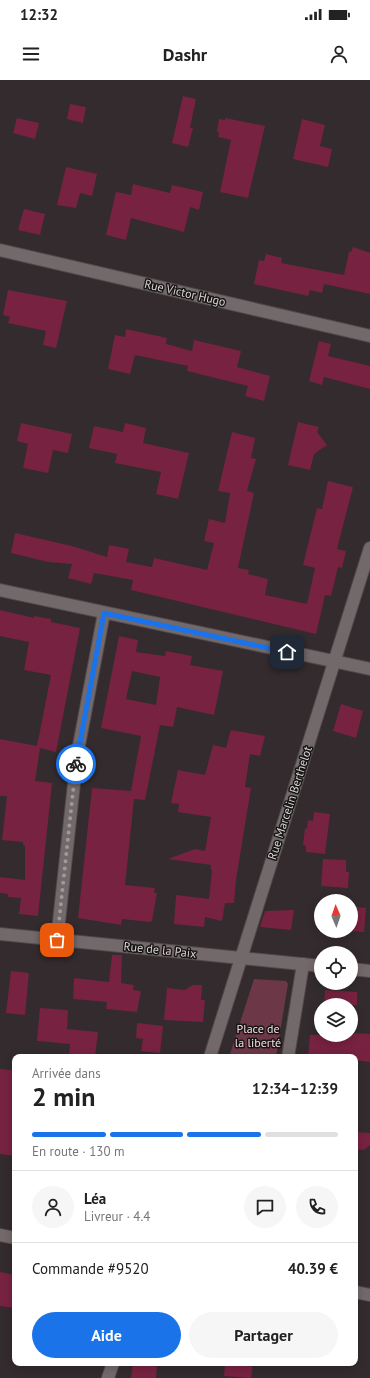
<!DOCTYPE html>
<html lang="fr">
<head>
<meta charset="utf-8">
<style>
  :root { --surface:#fff; --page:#f6f6f6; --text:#222; --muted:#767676; --line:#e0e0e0; --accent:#1a73e8 }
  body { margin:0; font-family:"PT Sans",sans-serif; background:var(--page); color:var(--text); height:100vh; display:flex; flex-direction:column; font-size:15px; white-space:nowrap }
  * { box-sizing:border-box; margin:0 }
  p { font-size:13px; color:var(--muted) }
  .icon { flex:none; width:22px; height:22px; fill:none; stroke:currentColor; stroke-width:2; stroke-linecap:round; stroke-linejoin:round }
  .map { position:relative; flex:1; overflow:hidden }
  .side { position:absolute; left:12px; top:974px; width:346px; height:312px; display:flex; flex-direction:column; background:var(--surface); border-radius:8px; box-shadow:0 2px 10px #0003 }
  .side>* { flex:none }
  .needle { width:26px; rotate:358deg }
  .controls { position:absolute; left:314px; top:814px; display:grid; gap:8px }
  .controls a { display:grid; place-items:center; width:44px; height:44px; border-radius:50%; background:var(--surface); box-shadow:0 2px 10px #0003; font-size:20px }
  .pin { position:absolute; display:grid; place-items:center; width:34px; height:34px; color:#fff; margin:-17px; border-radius:8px; box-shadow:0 2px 6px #0006 }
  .courier { position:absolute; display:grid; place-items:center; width:40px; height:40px; margin:-20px; border:3px solid #1a73e8; border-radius:50%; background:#fff; color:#222; box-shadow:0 1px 5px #0007 }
  .head em { font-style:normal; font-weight:600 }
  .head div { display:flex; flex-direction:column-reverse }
  .head { display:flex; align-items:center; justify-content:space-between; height:68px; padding:0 20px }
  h1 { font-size:26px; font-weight:600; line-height:30px }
  .bar { display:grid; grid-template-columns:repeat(4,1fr); gap:6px 4px; align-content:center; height:48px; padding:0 20px }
  .bar i { height:5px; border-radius:3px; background:var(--line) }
  .bar .current { background:var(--accent) }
  .bar p { grid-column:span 4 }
  .line { display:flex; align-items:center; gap:10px; padding:0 20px; border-top:1px solid var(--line) }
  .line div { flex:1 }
  .round { display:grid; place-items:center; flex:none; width:42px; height:42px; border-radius:21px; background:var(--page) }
  .cta { display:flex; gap:8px; margin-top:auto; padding:8px 20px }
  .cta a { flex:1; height:46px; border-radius:24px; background:var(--accent); color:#fff; font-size:16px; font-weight:600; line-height:46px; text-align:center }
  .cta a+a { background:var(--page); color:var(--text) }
  .status { display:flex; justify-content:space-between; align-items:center; height:28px; padding:0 20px; background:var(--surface); direction:ltr }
  .status svg { height:11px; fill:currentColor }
  header { display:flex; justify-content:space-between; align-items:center; height:52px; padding:0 20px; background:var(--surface); font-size:18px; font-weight:600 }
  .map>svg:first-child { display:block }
  .green { fill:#6c3847 }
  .building { fill:#772240; fill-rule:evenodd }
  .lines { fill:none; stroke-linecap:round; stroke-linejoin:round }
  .street-casing { stroke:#50494b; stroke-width:14 }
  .street { stroke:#73696b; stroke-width:12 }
  .done { stroke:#a0999a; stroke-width:4; stroke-dasharray:0 7.2 }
  .route { stroke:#1a73e8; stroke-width:5 }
  .labels { text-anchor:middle; stroke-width:3; stroke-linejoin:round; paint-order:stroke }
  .street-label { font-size:12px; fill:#dad4d5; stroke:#181515 }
  .park-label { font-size:12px; fill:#f6dbe1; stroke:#181515 }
</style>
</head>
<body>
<div class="status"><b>12:32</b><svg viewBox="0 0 49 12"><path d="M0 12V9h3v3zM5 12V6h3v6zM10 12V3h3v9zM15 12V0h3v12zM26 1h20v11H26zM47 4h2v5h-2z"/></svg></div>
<header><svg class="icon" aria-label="menu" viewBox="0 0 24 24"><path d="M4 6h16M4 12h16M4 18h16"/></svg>Dashr<svg class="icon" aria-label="person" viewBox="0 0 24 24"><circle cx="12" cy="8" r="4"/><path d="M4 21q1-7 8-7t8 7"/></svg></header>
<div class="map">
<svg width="370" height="1298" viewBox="0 0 370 1298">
  <rect width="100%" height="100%" fill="#332b2d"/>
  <!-- green -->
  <polygon class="green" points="254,899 286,901 288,904 276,977 229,977"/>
  <!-- building -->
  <g class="building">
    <polygon points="183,16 196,19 190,48 193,48 188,67 172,63"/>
    <polygon points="70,24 86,27 83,43 67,39"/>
    <polygon points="17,38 39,43 35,59 13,53"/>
    <polygon points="225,38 265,46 248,118 220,112 231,60 218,57 219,52 217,52 219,39 225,40"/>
    <polygon points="302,39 325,45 320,66 332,69 328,87 293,79"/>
    <polygon points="66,87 97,94 92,116 80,113 76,128 57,125"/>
    <polygon points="133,104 170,113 172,105 203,112 199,130 190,127 184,152 131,138 126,160 106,155 116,112 131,115"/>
    <polygon points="24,129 45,134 40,155 18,150"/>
    <polygon points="353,167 370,173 370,214 324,204 322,213 310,210 308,216 254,204 259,180 264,181 266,174 282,178 281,183 344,195 349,172 351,172"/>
    <polygon points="8,210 67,221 56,268 43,265 46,251 8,243 10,237 3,235"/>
    <polygon points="126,249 167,258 166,264 192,271 194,260 241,271 237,287 270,296 264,321 245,316 248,306 187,291 188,286 135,275 130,294 108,289 115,255 125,257"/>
    <polygon points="319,261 331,264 328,276 370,286 370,309 324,297 322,305 309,301"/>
    <polygon points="298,342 319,347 317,352 327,365 314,374 310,390 288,385"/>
    <polygon points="21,343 72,354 68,373 53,370 48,393 23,388 28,364 17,361"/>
    <polygon points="125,343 146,348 143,363 189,373 178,419 156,414 161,392 115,383 117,374 89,368 94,346 123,352"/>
    <polygon points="232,352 255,358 251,378 256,379 247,411 254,413 238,488 249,490 248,494 268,499 265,515 307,524 315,488 303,485 317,428 322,429 328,401 353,407 337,469 346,471 342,488 338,487 331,516 325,515 316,554 131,510 133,500 94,493 91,504 68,498 72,484 48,482 11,473 15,453 72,466 107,477 109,465 129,469 126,482 152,487 154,478 207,490 214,463 204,461 209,439 225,443 230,413 218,411"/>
    <polygon points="0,530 34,538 34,536 51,539 51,542 80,548 56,672 40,668 35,701 52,703 38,836 19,834 21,818 8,817 8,814 0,813 0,797 25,800 25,766 23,765 23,762 2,760 7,716 0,716 0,659 37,666 51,595 24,590 29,562 0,556"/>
    <path d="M119,556L138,560L136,572L165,576L166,571L192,576L190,585L223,591L214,635L177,627L173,647L160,645L145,720L134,719L125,805L155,808L154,813H157L152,841L150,842L122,839L121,845L78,838L92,708L131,711L141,656L101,648ZM132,591L160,597L156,625L126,619Z"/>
    <polygon points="341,624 363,631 356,658 333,651"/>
    <polygon points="231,650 265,656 260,676 250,674 245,707 251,708 236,800 234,823 225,823 222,841 205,837 204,847 174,844 176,815 209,819 212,790 211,790 211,785 168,779 195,769 205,771 211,737 178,732 179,724 171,723 178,690 205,695 213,665 226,668"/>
    <polygon points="314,732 330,734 325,774 306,772 306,766 303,765 305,748 307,749 308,740 313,741"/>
    <polygon points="323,779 346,780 346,792 349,792 348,808 321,806"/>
    <polygon points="351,826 366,828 364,852 351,851"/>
    <polygon points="294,830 291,850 260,847 265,831"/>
    <polygon points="112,875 122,875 121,903 134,905 133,910 141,911 137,932 106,929 107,922 73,919 74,898 109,902"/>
    <polygon points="11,891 29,893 25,935 6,933"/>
    <polygon points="193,905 202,905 201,920 205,920 203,942 164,940 167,908 185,910"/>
    <polygon points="325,910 357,912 357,925 324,925"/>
    <polygon points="40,928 68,930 67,949 98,952 95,977 69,977 70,964 37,961"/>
    <polygon points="137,943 163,946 160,973 141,971 143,959 136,958"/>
    <polygon points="351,953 370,954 370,982 355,980 355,977 308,977 310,955 351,955"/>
    <polygon points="0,989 15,990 15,1076 0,1074"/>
    <polygon points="355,1052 370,1053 370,1065 364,1070 355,1069"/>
    <polygon points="0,1192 15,1195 15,1228 0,1226"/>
    <polygon points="133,1283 157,1283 156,1298 131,1298"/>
    <polygon points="225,1283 253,1283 251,1298 224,1296"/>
  </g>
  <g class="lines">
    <defs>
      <g id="street">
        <polyline points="0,170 370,256"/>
        <polyline points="0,510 370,589"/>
        <polyline points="0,854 321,886"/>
        <polyline points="57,860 77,676 104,533"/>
        <polyline points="351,889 370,891"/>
        <polyline points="210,977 370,468"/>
        <polyline points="288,977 303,884"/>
        <polyline points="0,1155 15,1158"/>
        <polyline points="355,1212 370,1215"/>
        <polyline points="108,1298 113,1283"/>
      </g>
    </defs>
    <!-- street casing -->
    <use href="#street" class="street-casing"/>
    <!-- street -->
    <use href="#street" class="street"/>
  </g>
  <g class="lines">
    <!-- done -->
    <polyline class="done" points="57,860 76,684"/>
    <!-- route -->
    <polyline class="route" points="76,684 104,533 287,572"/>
  </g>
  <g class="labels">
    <!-- street labels -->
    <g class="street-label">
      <text transform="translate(185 213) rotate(13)" y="4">Rue Victor Hugo</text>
      <text transform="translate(290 723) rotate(-72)" y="4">Rue Marcelin Berthelot</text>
      <text transform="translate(160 870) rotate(6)" y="4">Rue de la Paix</text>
    </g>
    <!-- park labels -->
    <g class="park-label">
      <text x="258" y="953">Place de<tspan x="258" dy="14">la liberté</tspan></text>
    </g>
  </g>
</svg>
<div class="controls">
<a><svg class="needle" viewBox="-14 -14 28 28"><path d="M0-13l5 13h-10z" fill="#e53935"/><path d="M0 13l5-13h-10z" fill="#767676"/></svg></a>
<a><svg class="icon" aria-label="locate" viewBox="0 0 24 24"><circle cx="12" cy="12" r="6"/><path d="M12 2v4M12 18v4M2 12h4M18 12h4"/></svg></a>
<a><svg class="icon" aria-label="layers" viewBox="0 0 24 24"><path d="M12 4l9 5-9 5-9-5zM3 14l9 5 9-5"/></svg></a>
</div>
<div class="pin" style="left:57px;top:860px;background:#ea580c"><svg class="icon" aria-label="bag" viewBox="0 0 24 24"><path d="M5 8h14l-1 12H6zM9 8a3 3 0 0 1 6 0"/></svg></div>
<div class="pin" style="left:287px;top:572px;background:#1f2937"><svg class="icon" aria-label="home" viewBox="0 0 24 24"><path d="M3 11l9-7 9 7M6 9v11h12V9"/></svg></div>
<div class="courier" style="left:76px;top:684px"><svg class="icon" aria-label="bike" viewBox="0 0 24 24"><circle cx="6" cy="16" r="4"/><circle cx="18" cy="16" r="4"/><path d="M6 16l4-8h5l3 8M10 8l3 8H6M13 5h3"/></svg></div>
<section class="side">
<div class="head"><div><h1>2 min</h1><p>Arrivée dans</p></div><em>12:34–12:39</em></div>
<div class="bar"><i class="current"></i><i class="current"></i><i class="current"></i><i></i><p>En route · 130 m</p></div>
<div class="line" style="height:72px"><a class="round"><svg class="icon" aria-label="person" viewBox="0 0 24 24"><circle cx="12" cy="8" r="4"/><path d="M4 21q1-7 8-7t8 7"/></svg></a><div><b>Léa</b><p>Livreur · 4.4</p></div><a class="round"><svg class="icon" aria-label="chat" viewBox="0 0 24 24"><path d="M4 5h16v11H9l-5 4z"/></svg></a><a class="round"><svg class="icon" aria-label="phone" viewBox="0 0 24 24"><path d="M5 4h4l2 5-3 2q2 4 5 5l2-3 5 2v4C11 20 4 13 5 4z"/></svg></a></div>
<div class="line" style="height:52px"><div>Commande #9520</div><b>40.39 €</b></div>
<div class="cta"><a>Aide</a><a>Partager</a></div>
</section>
</div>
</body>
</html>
